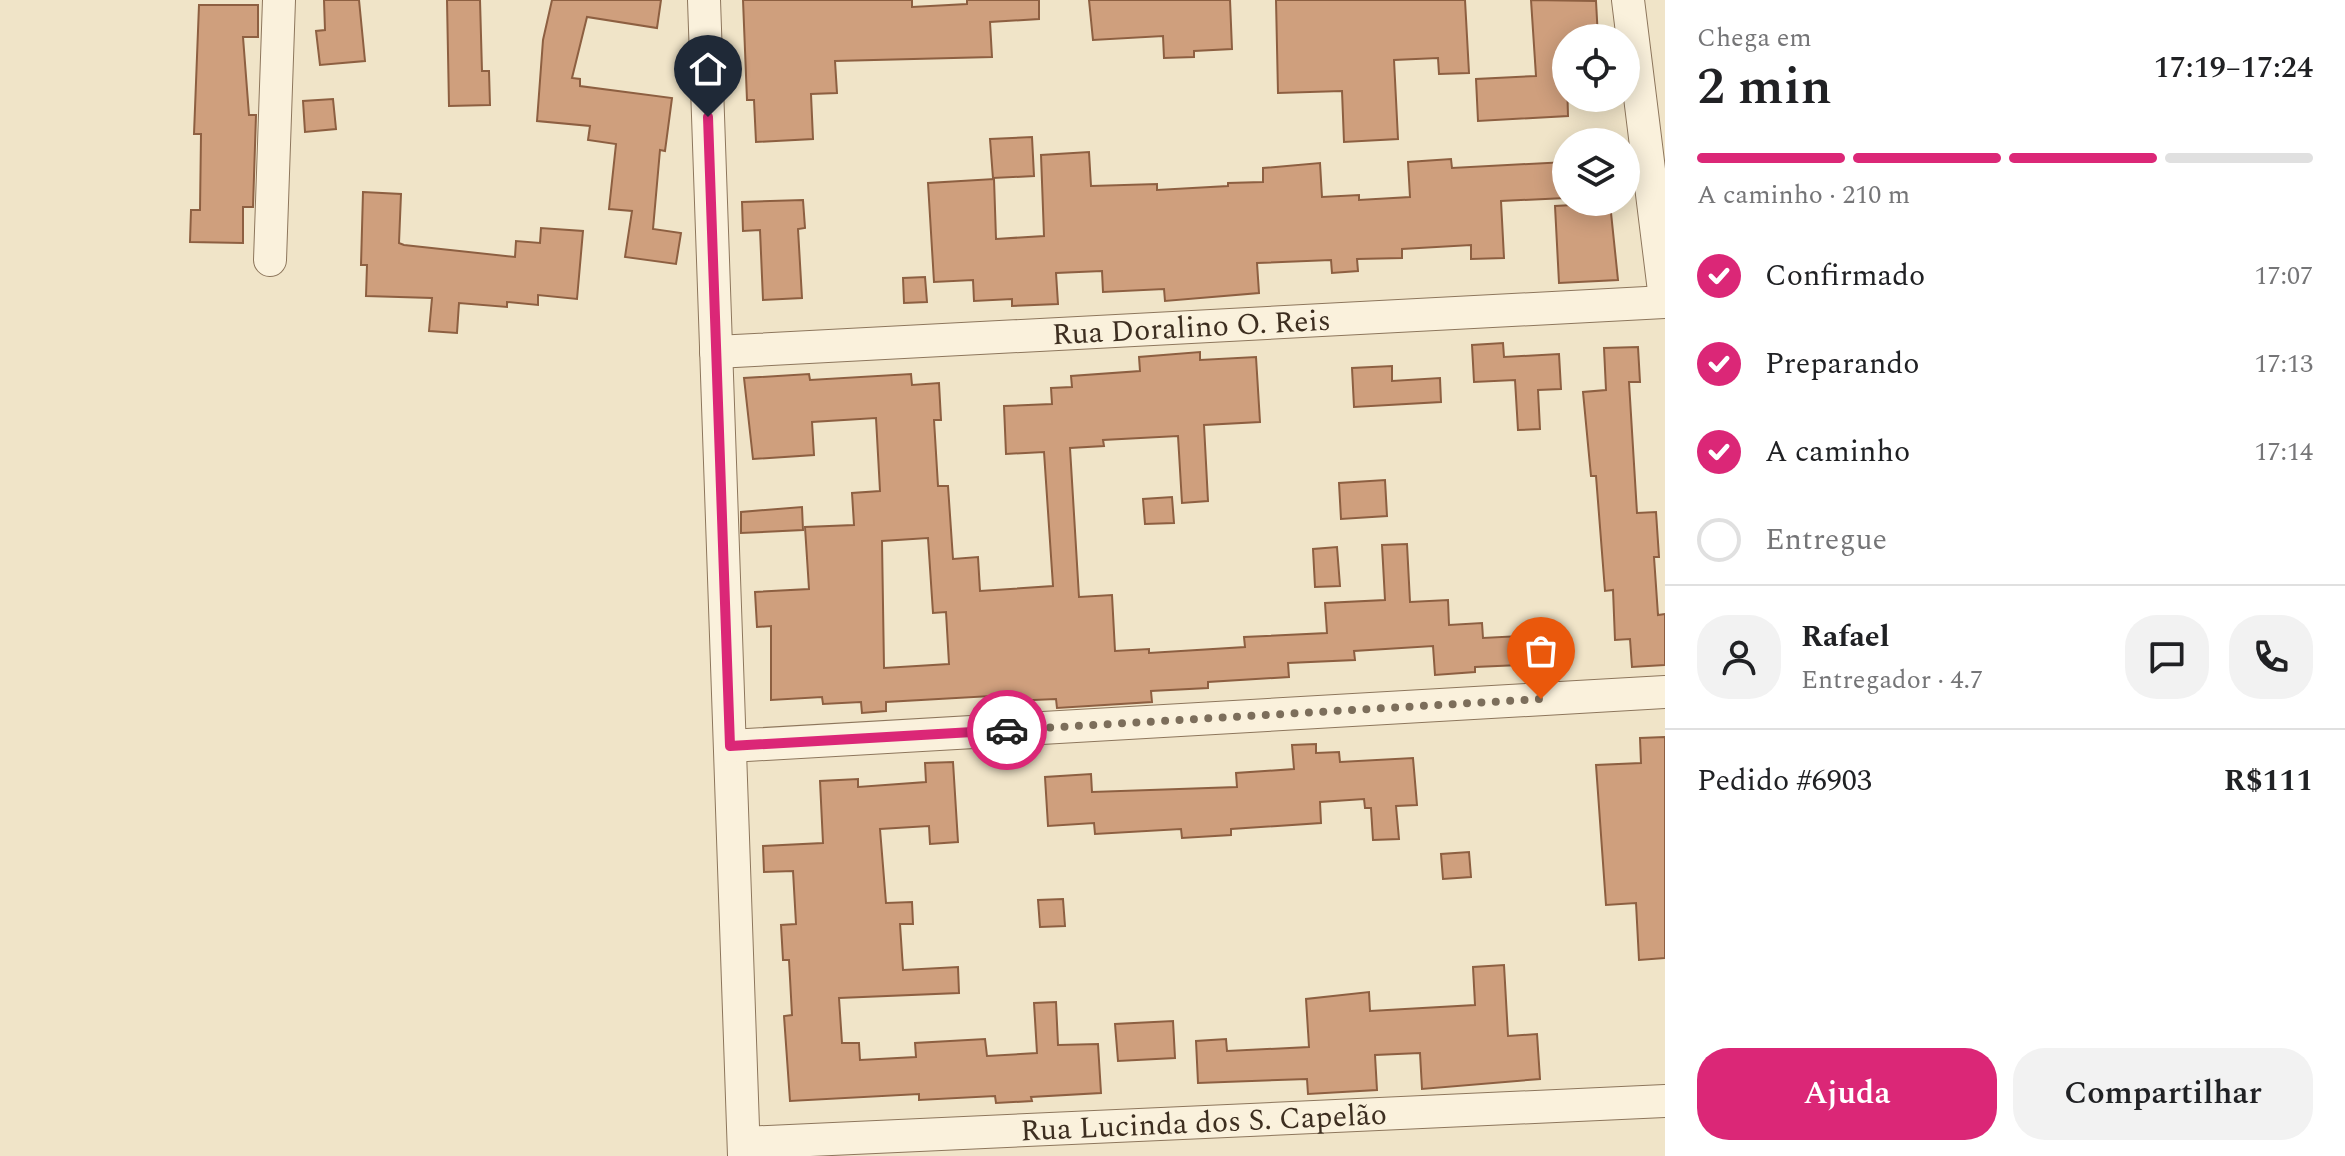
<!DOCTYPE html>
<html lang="pt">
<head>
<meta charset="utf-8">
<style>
  :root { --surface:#fff; --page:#f2f2f2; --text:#202124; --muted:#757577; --line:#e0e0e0; --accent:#db2777 }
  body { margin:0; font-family:Spectral,serif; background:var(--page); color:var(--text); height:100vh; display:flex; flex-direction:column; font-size:30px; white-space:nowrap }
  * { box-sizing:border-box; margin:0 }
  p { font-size:26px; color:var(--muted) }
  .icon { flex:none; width:44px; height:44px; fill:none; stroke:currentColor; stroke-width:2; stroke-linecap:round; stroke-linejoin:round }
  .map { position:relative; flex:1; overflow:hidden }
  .sheet { display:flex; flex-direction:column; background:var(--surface); width:680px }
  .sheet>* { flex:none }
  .controls { position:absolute; left:1552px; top:24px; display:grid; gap:16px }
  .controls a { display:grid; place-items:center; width:88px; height:88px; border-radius:50%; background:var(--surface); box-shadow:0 4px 20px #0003; font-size:40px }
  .pin { position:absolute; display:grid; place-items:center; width:68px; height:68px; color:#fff; margin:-82px -34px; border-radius:50% 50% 50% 0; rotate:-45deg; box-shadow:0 0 8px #0007 }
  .pin .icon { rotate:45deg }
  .courier { position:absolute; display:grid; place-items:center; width:80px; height:80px; margin:-40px; border:6px solid #db2777; border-radius:50%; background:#fff; color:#222; box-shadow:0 2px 10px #0007 }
  .overview em { font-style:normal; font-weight:600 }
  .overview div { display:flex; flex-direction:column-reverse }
  .overview { display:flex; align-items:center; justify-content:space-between; height:136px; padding:0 32px }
  h1 { font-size:52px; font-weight:600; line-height:60px }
  .bar { display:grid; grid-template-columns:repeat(4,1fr); gap:12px 8px; align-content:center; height:96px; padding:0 32px }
  .bar i { height:10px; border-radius:6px; background:var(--line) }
  .bar .active { background:var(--accent) }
  .bar p { grid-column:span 4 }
  .line { display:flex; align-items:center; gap:20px; padding:0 32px; border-top:2px solid var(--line) }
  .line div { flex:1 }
  .round { display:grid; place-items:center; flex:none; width:84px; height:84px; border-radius:32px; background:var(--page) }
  ol { padding:0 32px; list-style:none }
  li { display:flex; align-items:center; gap:24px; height:88px }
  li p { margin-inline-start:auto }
  li .icon { padding:8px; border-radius:50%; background:var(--accent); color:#fff; stroke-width:4 }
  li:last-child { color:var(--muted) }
  li i { width:44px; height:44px; border:4px solid var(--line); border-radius:50% }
  .cta { display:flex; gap:16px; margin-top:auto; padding:16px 32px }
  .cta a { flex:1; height:92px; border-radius:32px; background:var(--accent); color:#fff; font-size:32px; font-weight:600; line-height:92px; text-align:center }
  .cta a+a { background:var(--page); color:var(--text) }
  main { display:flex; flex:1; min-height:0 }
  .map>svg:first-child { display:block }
  .building { fill:#cf9f7d; stroke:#8d5f41; stroke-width:2; fill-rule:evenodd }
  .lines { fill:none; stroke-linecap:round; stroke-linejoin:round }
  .street-casing { stroke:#8d765c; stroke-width:34 }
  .street { stroke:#faf1dc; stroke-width:32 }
  .done { stroke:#7c6e5b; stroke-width:8; stroke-dasharray:0 14.4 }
  .route { stroke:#db2777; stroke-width:10 }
  .labels { text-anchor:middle; stroke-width:7; stroke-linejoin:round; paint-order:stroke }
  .street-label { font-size:30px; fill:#3d2e20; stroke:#f7eed8 }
</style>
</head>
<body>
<main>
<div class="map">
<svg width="1665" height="1156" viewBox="0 0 1665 1156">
  <rect width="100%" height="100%" fill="#f0e4c8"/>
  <!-- building -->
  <g class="building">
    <polygon points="324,0 359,0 365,61 320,65 316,31 325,30"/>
    <polygon points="447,0 480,0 482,71 489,71 490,105 449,106"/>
    <polygon points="552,0 661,0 657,28 587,17 572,78 580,79 580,86 672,98 665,151 660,150 653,229 681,233 676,264 625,257 632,211 609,209 616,144 588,140 590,126 537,121 543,40"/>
    <polygon points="743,0 912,0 912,7 967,4 967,0 1039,0 1039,19 990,22 992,57 835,61 837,93 811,94 813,139 756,142 754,100 747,100"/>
    <polygon points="1089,0 1230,0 1232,49 1194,51 1194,57 1164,58 1163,36 1093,40"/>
    <polygon points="1276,0 1465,0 1469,73 1439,74 1438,58 1394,60 1398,139 1344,142 1342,91 1278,93"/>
    <polygon points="1531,0 1596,1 1598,38 1566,38 1568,116 1478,121 1476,79 1536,76"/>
    <polygon points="199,5 258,5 258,37 243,37 249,115 256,115 253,207 243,207 243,243 190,242 191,210 200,210 201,134 194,134"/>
    <polygon points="333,99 336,129 305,132 303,101"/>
    <polygon points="1032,137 1034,176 993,178 990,139"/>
    <polygon points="1089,152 1091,186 1157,184 1157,190 1228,186 1228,183 1263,182 1263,168 1320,163 1322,197 1359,195 1359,200 1410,197 1408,162 1451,159 1452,168 1566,162 1566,198 1501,201 1504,258 1471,259 1471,245 1402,249 1402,258 1357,259 1358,271 1332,273 1331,260 1257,263 1259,293 1165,301 1164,289 1103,292 1102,271 1056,273 1058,304 1012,306 1012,299 974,301 973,280 934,282 928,183 994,179 996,239 1044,236 1041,155"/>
    <polygon points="363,192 401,194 399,243 404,245 515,257 516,241 540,243 541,228 583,231 577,299 538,295 538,305 507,302 507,307 459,303 457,333 429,331 432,298 366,296 367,265 361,265"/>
    <polygon points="803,200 805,228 798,229 802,298 763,300 760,230 743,231 742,202"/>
    <polygon points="1610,203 1618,280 1559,283 1555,206"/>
    <polygon points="925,277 927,302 904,303 903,278"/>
    <polygon points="1503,343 1504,357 1559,354 1561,389 1538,390 1540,429 1518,430 1515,380 1474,382 1472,345"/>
    <polygon points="1638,347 1640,382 1629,382 1637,513 1656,512 1659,557 1654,557 1658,615 1665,614 1665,665 1632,667 1630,639 1615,640 1613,590 1605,591 1596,476 1591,476 1583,392 1606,390 1604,348"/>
    <path d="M1200,352V360L1256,357L1260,422L1204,425L1208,501L1182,503L1178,436L1103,440L1104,446L1070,448L1079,597L1112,595L1115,651L1149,649V653L1245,647L1244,637L1327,633L1325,603L1385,600L1382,545L1407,544L1410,602L1448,600L1449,625L1482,623L1483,638L1540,635L1542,664L1475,667V672L1435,675L1433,646L1354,651L1355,660L1288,663L1289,677L1208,682V688L1151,691L1152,702L1057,708L1056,699L991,702V696L886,702V711L862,713L861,702L823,704L822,697L771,700V626L757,627L755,592L809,589L805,527L854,525L852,493L880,491L876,418L812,422L814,455L753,459L744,378L809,374L810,380L911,374L912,385L939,383L941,420H934L938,486H948L953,559L978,557L980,591L1053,586L1044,452L1006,454L1004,406L1052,404L1051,388L1072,387L1071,376L1140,371L1139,357ZM928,538L933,613L946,612L949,664L884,668L882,541Z"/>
    <polygon points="1392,366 1392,381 1440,378 1441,402 1354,407 1352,368"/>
    <polygon points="1385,480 1387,516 1341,519 1339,483"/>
    <polygon points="1172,497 1174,523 1145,524 1143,499"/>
    <polygon points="802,507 803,530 741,533 741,512"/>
    <polygon points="1337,547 1340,586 1315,587 1313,549"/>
    <polygon points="1665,737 1665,958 1639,960 1636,903 1606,905 1596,765 1641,763 1640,738"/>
    <polygon points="1316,744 1316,753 1339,752 1340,762 1413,758 1417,805 1396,806 1399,839 1373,840 1371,808 1365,808 1364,799 1320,802 1321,823 1231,829 1231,835 1182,838 1181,829 1095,834 1094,823 1048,826 1045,777 1091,774 1092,792 1237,787 1236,773 1294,769 1292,745"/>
    <polygon points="953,762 958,842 930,844 929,826 880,829 886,903 912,902 913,924 900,924 903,970 958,967 959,993 839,998 842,1043 859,1043 860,1060 916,1057 915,1043 985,1039 987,1056 1037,1053 1034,1003 1056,1002 1058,1045 1098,1044 1101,1093 1031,1097 1032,1101 996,1103 995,1096 919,1100 919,1094 790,1101 784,1016 792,1015 789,960 783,960 781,925 796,924 793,871 764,872 763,846 823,843 820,781 858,779 858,787 926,782 925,763"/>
    <polygon points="1469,852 1471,877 1443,879 1441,854"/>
    <polygon points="1063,899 1065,926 1040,927 1038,900"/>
    <polygon points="1504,965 1508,1036 1537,1034 1540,1079 1422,1089 1420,1053 1375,1055 1377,1090 1308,1094 1307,1079 1198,1083 1196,1041 1226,1039 1227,1051 1309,1047 1306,999 1369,992 1370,1011 1475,1005 1473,967"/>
    <polygon points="1173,1021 1175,1058 1118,1061 1115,1024"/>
  </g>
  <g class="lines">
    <defs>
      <g id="street">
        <polyline points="704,0 744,1156"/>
        <polyline points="1628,0 1665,299"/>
        <polyline points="270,260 279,0"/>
        <path id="s1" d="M716,352L1665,302"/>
        <polyline points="730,746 1665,692"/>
        <path id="s2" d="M744,1143L1665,1101"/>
      </g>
    </defs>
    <!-- street casing -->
    <use href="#street" class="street-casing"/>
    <!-- street -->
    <use href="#street" class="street"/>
  </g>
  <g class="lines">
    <!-- done -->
    <polyline class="done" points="1007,730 1541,699"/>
    <!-- route -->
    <polyline class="route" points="708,117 730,746 1007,730"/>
  </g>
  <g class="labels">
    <!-- street labels -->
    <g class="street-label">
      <text dy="10" stroke="none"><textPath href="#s1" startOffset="476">Rua Doralino O. Reis</textPath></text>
      <text dy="10" stroke="none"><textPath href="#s2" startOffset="460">Rua Lucinda dos S. Capelão</textPath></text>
    </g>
  </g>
</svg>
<div class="controls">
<a><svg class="icon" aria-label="locate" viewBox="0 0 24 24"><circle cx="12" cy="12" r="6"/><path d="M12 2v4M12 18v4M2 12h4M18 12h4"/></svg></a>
<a><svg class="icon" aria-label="layers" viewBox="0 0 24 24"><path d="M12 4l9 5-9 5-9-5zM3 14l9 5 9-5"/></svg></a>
</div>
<div class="pin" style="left:1541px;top:699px;background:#ea580c"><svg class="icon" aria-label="bag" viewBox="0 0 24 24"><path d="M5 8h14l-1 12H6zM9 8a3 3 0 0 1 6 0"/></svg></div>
<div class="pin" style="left:708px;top:117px;background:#1f2937"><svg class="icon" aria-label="home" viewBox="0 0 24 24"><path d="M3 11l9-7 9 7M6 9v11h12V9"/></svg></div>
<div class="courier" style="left:1007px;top:730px"><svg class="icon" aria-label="car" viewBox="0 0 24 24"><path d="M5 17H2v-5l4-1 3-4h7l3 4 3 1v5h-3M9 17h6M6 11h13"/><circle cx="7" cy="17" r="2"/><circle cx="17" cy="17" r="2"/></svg></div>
</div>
<section class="sheet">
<div class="overview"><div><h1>2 min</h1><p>Chega em</p></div><em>17:19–17:24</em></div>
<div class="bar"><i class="active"></i><i class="active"></i><i class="active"></i><i></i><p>A caminho · 210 m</p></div>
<ol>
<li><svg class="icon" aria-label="check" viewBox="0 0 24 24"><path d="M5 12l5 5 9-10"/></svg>Confirmado<p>17:07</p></li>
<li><svg class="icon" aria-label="check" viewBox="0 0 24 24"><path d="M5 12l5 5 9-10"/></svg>Preparando<p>17:13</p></li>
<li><svg class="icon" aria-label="check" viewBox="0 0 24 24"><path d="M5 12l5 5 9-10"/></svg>A caminho<p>17:14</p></li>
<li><i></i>Entregue</li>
</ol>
<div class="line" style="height:144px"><a class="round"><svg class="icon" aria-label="person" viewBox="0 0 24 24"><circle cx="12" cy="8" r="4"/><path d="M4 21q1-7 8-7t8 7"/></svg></a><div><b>Rafael</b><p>Entregador · 4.7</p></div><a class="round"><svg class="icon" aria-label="chat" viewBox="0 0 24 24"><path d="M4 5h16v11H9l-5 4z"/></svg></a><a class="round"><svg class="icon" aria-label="phone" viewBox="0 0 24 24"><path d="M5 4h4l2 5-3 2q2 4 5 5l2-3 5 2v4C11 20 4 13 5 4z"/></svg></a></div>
<div class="line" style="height:104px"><div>Pedido #6903</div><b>R$111</b></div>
<div class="cta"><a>Ajuda</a><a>Compartilhar</a></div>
</section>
</main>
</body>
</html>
